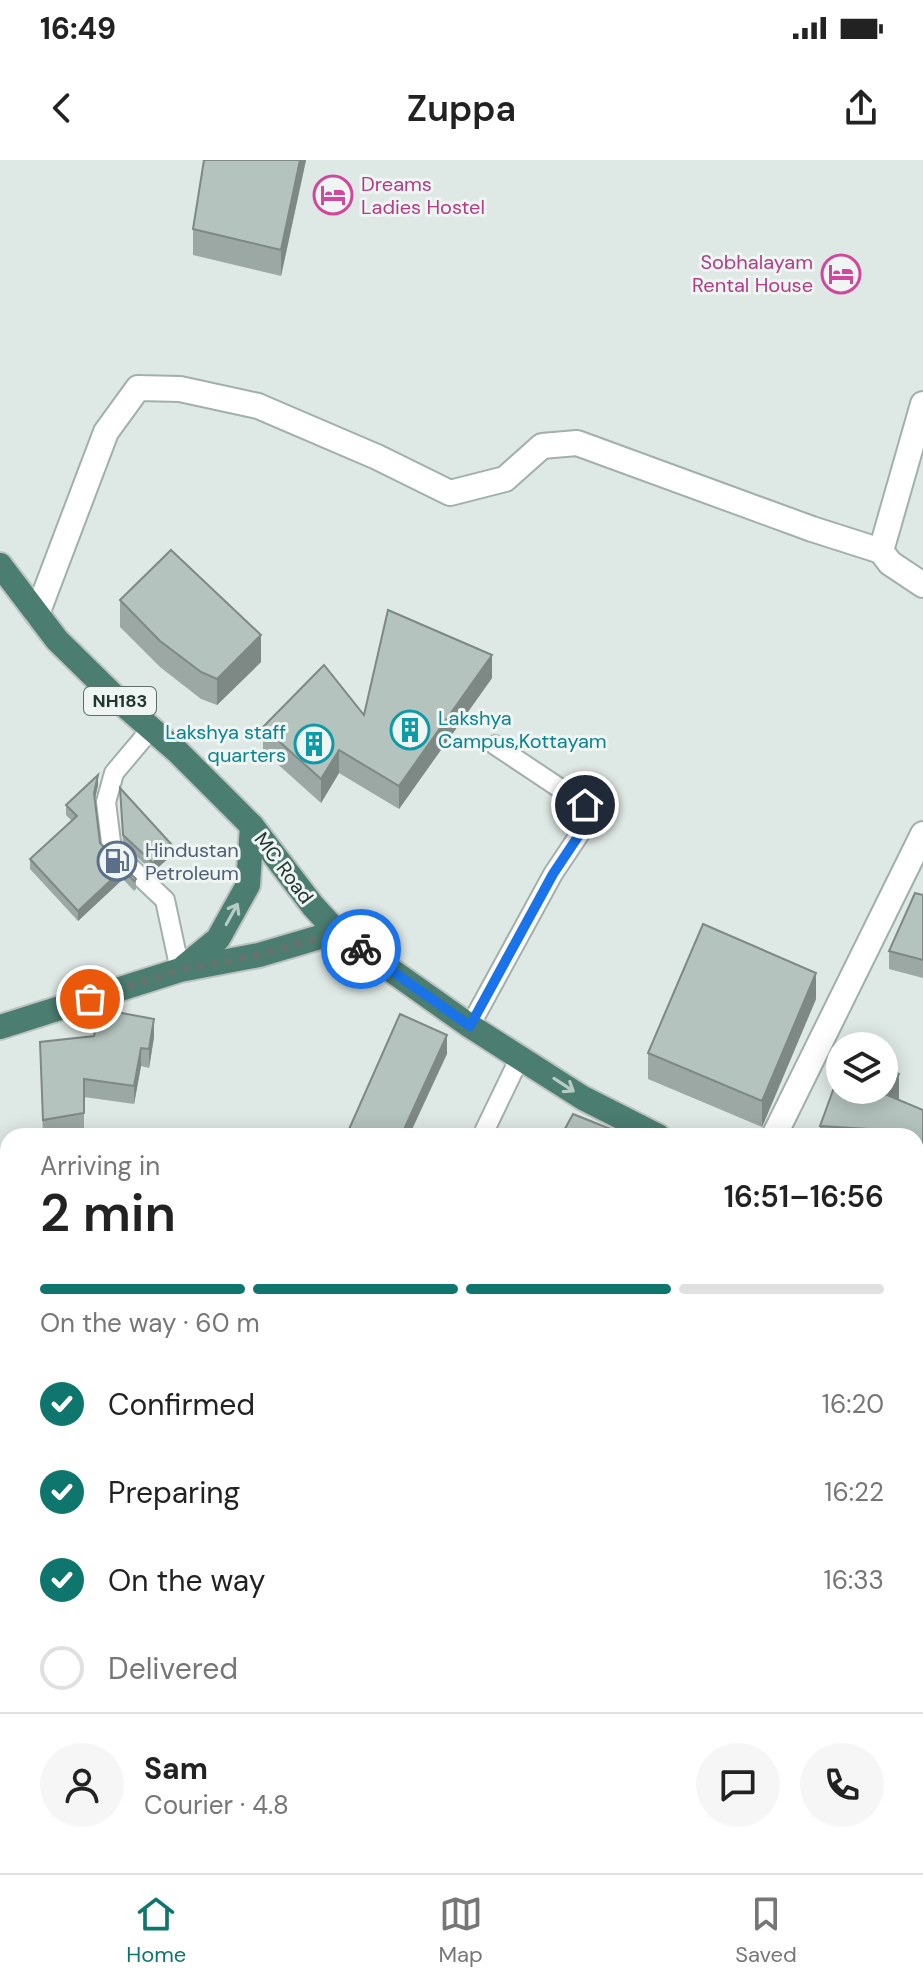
<!DOCTYPE html>
<html lang="en">
<head>
<meta charset="utf-8">
<style>
  :root { --surface:#fff; --page:#f6f6f6; --text:#222; --muted:#767676; --line:#e0e0e0; --accent:#0f766e }
  body { margin:0; font-family:"DM Sans",sans-serif; background:var(--page); color:var(--text); height:100vh; display:flex; flex-direction:column; font-size:30px; white-space:nowrap }
  * { box-sizing:border-box; margin:0 }
  p { font-size:26px; color:var(--muted) }
  .icon { flex:none; width:44px; height:44px; fill:none; stroke:currentColor; stroke-width:2; stroke-linecap:round; stroke-linejoin:round }
  .map { position:relative; flex:1; overflow:hidden }
  .details { position:absolute; left:0px; top:968px; width:924px; height:746px; display:flex; flex-direction:column; background:var(--surface); border-radius:24px 24px 0 0; box-shadow:0 4px 20px #0003 }
  .details>* { flex:none }
  .tools { position:absolute; left:826px; top:872px; display:grid; gap:16px }
  .tools a { display:grid; place-items:center; width:72px; height:72px; border-radius:50%; background:var(--surface); box-shadow:0 4px 20px #0003; font-size:40px }
  .pin { position:absolute; display:grid; place-items:center; width:68px; height:68px; color:#fff; margin:-34px; border:4px solid #fff; border-radius:50%; box-shadow:0 2px 8px #0007 }
  .courier { position:absolute; display:grid; place-items:center; width:80px; height:80px; margin:-40px; border:6px solid #1a73e8; border-radius:50%; background:#fff; color:#222; box-shadow:0 2px 10px #0007 }
  .head em { font-style:normal; font-weight:600 }
  .head div { display:flex; flex-direction:column-reverse }
  .head { display:flex; align-items:center; justify-content:space-between; height:136px; padding:0 40px }
  h1 { font-size:52px; font-weight:600; line-height:60px }
  .bar { display:grid; grid-template-columns:repeat(4,1fr); gap:12px 8px; align-content:center; height:96px; padding:0 40px }
  .bar i { height:10px; border-radius:6px; background:var(--line) }
  .bar .active { background:var(--accent) }
  .bar p { grid-column:span 4 }
  .line { display:flex; align-items:center; gap:20px; padding:0 40px; border-top:2px solid var(--line) }
  .line div { flex:1 }
  .round { display:grid; place-items:center; flex:none; width:84px; height:84px; border-radius:42px; background:var(--page) }
  ol { padding:0 40px; list-style:none }
  li { display:flex; align-items:center; gap:24px; height:88px }
  li p { margin-inline-start:auto }
  li .icon { padding:8px; border-radius:50%; background:var(--accent); color:#fff; stroke-width:4 }
  li:last-child { color:var(--muted) }
  li i { width:44px; height:44px; border:4px solid var(--line); border-radius:50% }
  .status { display:flex; justify-content:space-between; align-items:center; height:56px; padding:0 40px; background:var(--surface); direction:ltr }
  .status svg { height:22px; fill:currentColor }
  header { display:flex; justify-content:space-between; align-items:center; height:104px; padding:0 40px; background:var(--surface); font-size:36px; font-weight:600 }
  .tabs { display:flex; justify-content:space-around; align-items:center; height:112px; border-top:2px solid var(--line); background:var(--surface); font-size:22px; color:var(--muted) }
  .tabs a { display:grid; justify-items:center; gap:4px }
  .tabs .active { color:var(--accent) }
  .map>svg:first-child { display:block }
  .lines { fill:none; stroke-linecap:round; stroke-linejoin:round }
  .service-casing { stroke:#a2afaa; stroke-width:22 }
  .minor-casing { stroke:#a2afaa; stroke-width:28 }
  .trunk-casing { stroke:#bcc3c1; stroke-width:28 }
  .service { stroke:#fff; stroke-width:18 }
  .minor { stroke:#fff; stroke-width:24 }
  .trunk { stroke:#4b7d70; stroke-width:24 }
  .wall { fill:#9ba8a3 }
  .shaded-wall { fill:#7e8884 }
  .building { fill:#b4c3bd; stroke:#7e8884; stroke-width:2 }
  .oneway { stroke:#b5cbc4 }
  .done { stroke:#63746f; stroke-width:8; stroke-dasharray:0 14.4 }
  .route { stroke:#1a73e8; stroke-width:10 }
  .labels { text-anchor:middle; stroke-width:6; stroke-linejoin:round; paint-order:stroke }
  .shield { fill:#eef5f2; stroke:#5e6f6a; stroke-width:2 }
  .shield-label { font-size:18px; font-weight:bold; fill:#213630 }
  .hotel-label { font-size:20px; fill:#b23c85; stroke:#eef5f2; text-anchor:start }
  .culture-label { font-size:20px; fill:#0d838f; stroke:#eef5f2; text-anchor:start }
  .service-label { font-size:20px; fill:#4e5e75; stroke:#eef5f2; text-anchor:start }
  .street-label { font-size:20px; fill:#213630; stroke:#eef5f2 }
</style>
</head>
<body>
<div class="status"><b>16:49</b><svg viewBox="0 0 49 12"><path d="M0 12V9h3v3zM5 12V6h3v6zM10 12V3h3v9zM15 12V0h3v12zM26 1h20v11H26zM47 4h2v5h-2z"/></svg></div>
<header><svg class="icon" aria-label="back" viewBox="0 0 24 24"><path d="M15 5l-7 7 7 7"/></svg>Zuppa<svg class="icon" aria-label="share" viewBox="0 0 24 24"><path d="M12 15V3M7 8l5-5 5 5M5 13v7h14v-7"/></svg></header>
<div class="map">
<svg width="923" height="1713" viewBox="0 0 923 1713">
  <rect width="100%" height="100%" fill="#dee8e4"/>
  <g class="lines">
    <defs>
      <g id="service">
        <polyline points="151,569 114,613 106,642 112,690 165,740 180,810"/>
        <polyline points="470,866 553,714 583,669 585,645 495,585"/>
        <polyline points="482,976 520,897"/>
      </g>
      <g id="minor">
        <polyline points="923,244 881,391 890,403 923,425"/>
        <polyline points="37,454 106,272 138,228 180,229 258,246 377,297 450,333 505,319 542,286 577,283 812,369 881,391"/>
        <polyline points="774,976 923,674"/>
        <polyline points="137,1713 140,1706"/>
        <polyline points="354,1713 357,1706"/>
      </g>
      <g id="trunk">
        <polyline points="0,405 57,480 116,538 178,592 252,666 313,746 337,772 470,866 583,938 658,976"/>
        <polyline points="185,806 218,779 248,725 252,666"/>
        <polyline points="0,867 180,810 259,795 337,772"/>
        <polyline points="916,1092 923,1095"/>
      </g>
    </defs>
    <!-- service casing -->
    <use href="#service" class="service-casing"/>
    <!-- minor casing -->
    <use href="#minor" class="minor-casing"/>
    <!-- trunk casing -->
    <use href="#trunk" class="trunk-casing"/>
    <!-- service -->
    <use href="#service" class="service"/>
    <!-- minor -->
    <use href="#minor" class="minor"/>
    <!-- trunk -->
    <use href="#trunk" class="trunk"/>
  </g>
  <!-- wall -->
  <g class="wall">
    <polygon points="204,0 306,0 281,116 193,95 193,69"/>
    <polygon points="120,440 261,502 217,545 201,539 160,507 120,467"/>
    <polygon points="492,518 399,649 339,613 321,643 263,591 263,567 364,555"/>
    <polygon points="98,625 95,639 100,683 136,719 136,729 134,731 123,719 78,761 30,709 30,699 72,661 66,655 66,645"/>
    <polygon points="120,628 172,695 153,712 123,684"/>
    <polygon points="923,735 923,818 889,809 889,791"/>
    <polygon points="816,839 762,967 648,919 648,893"/>
    <polygon points="154,877 149,908 141,906 134,944 84,937 84,972 60,976 43,976 40,882"/>
    <polygon points="899,938 898,939 923,950 923,1052 916,1051 916,976 820,976 820,966"/>
    <polygon points="0,1138 8,1140 8,1249 0,1247"/>
    <polygon points="916,1274 923,1277 923,1457 916,1454"/>
    <polygon points="616,1706 708,1706 705,1713 616,1713"/>
  </g>
  <!-- shaded-wall -->
  <g class="shaded-wall">
    <polygon points="300,0 306,0 281,116 281,90"/>
    <polygon points="261,475 261,502 217,545 217,519"/>
    <polygon points="492,495 492,518 399,649 399,626"/>
    <polygon points="339,590 339,613 321,643 321,619"/>
    <polygon points="98,615 98,625 94,643 94,633"/>
    <polygon points="172,685 172,695 153,712 153,703"/>
    <polygon points="123,709 123,719 78,761 78,751"/>
    <polygon points="816,813 816,839 762,967 762,941"/>
    <polygon points="154,859 154,877 149,908 149,889"/>
    <polygon points="447,875 447,894 409,976 401,976"/>
    <polygon points="141,888 141,906 134,944 134,926"/>
    <polygon points="899,914 899,938 887,958 887,935"/>
    <polygon points="923,1647 923,1670 917,1690 917,1667"/>
    <polygon points="701,1706 708,1706 705,1713 701,1713"/>
    <polygon points="830,1706 835,1706 832,1713 828,1713"/>
  </g>
  <!-- building -->
  <g class="building">
    <polygon points="204,0 300,0 281,90 193,69"/>
    <polygon points="171,390 261,475 217,519 201,512 160,481 120,440"/>
    <polygon points="388,450 492,495 399,626 339,590 321,619 263,567 324,505 364,555"/>
    <polygon points="98,615 94,633 100,683 136,719 134,721 123,709 78,751 30,699 77,656 66,645"/>
    <polygon points="120,628 172,685 153,703 123,675"/>
    <polygon points="915,733 923,735 923,800 889,791"/>
    <polygon points="703,764 816,813 762,941 648,893"/>
    <polygon points="100,849 154,859 149,889 141,888 134,926 84,919 84,953 43,960 40,882 94,876"/>
    <polygon points="400,854 447,875 401,976 346,976"/>
    <polygon points="884,907 899,914 887,935 923,950 923,1029 916,1028 916,976 899,976 901,971 820,966 840,911 840,930 884,930"/>
    <polygon points="573,954 628,976 561,976"/>
    <polygon points="0,1138 8,1140 8,1218 0,1215"/>
    <polygon points="916,1274 923,1277 923,1435 916,1432"/>
    <polygon points="916,1587 923,1589 923,1647 917,1667"/>
    <polygon points="789,1706 830,1706 828,1713 787,1713"/>
  </g>
  <!-- one-way arrows -->
  <defs><path id="oneway-shaft" d="M-6 0H5M1.5-3L5.5 0L1.5 3" fill="none" stroke-width="1.6" stroke-linecap="round" stroke-linejoin="round" transform="scale(2)"/></defs>
  <g class="oneway">
    <use href="#oneway-shaft" transform="translate(232 754) rotate(-61)"/>
    <use href="#oneway-shaft" transform="translate(564 925) rotate(33)"/>
  </g>
  <g class="lines">
    <!-- done -->
    <polyline class="done" points="90,839 180,810 259,795 337,772 361,789"/>
    <!-- route -->
    <polyline class="route" points="361,789 470,866 553,714 583,669 585,645"/>
  </g>
  <!-- icons -->
  <defs>
    <symbol id="hotel-ring" viewBox="-11 -11 22 22"><circle r="9.5" fill="#eef5f2" stroke="#d1479c" stroke-width="1.5"/><path d="M-6-4.5h1.5V1H6V5H4.5V3h-9V5H-6ZM-4 0a1.8 1.8 0 1 1 3.6 0ZM.5 0V-2.5h3Q6-2.5 6 0Z" fill="#d1479c"/></symbol>
    <symbol id="building-ring" viewBox="-11 -11 22 22"><circle r="9.5" fill="#eef5f2" stroke="#0f9aa8" stroke-width="1.5"/><path d="M-4-6H4V6H1V3H-1V6H-4ZM-2.5-4.3h1.7v1.8h-1.7ZM.8-4.3h1.7v1.8H.8ZM-2.5-1h1.7V.8h-1.7ZM.8-1h1.7V.8H.8Z" fill="#0f9aa8"/></symbol>
    <symbol id="fuel-ring" viewBox="-11 -11 22 22"><circle r="9.5" fill="#eef5f2" stroke="#5c6f8a" stroke-width="1.5"/><path d="M-5.5-6h7V0h2V4h1.3V-2.5L3-4.5l.8-.8L6-3V5H2.5V1h-1V6h-7ZM-4.2-4.7v3.2H.2V-4.7Z" fill="#5c6f8a"/></symbol>
  </defs>
  <g fill-rule="evenodd">
    <use href="#hotel-ring" x="311" y="13" width="44" height="44"/>
    <use href="#hotel-ring" x="819" y="92" width="44" height="44"/>
    <use href="#building-ring" x="388" y="548" width="44" height="44"/>
    <use href="#building-ring" x="292" y="562" width="44" height="44"/>
    <use href="#fuel-ring" x="95" y="679" width="44" height="44"/>
  </g>
  <g class="labels">
    <!-- shield labels -->
    <rect class="shield" x="84" y="527" width="72" height="28" rx="6"/>
    <g class="shield-label">
      <text x="120" y="547">NH183</text>
    </g>
    <!-- hotel labels -->
    <g class="hotel-label">
      <text x="361" y="31">Dreams<tspan x="361" dy="23">Ladies Hostel</tspan></text>
      <text x="813" y="109" text-anchor="end">Sobhalayam<tspan x="813" dy="23">Rental House</tspan></text>
    </g>
    <!-- culture labels -->
    <g class="culture-label">
      <text x="438" y="565">Lakshya<tspan x="438" dy="23">Campus,Kottayam</tspan></text>
      <text x="286" y="579" text-anchor="end">Lakshya staff<tspan x="286" dy="23">quarters</tspan></text>
    </g>
    <!-- service labels -->
    <g class="service-label">
      <text x="145" y="697">Hindustan<tspan x="145" dy="23">Petroleum</tspan></text>
    </g>
    <!-- street labels -->
    <g class="street-label">
      <text transform="translate(284 708) rotate(53)" y="7">MC Road</text>
    </g>
  </g>
</svg>
<div class="tools">
<a><svg class="icon" aria-label="layers" viewBox="0 0 24 24"><path d="M12 4l9 5-9 5-9-5zM3 14l9 5 9-5"/></svg></a>
</div>
<div class="pin" style="left:90px;top:839px;background:#ea580c"><svg class="icon" aria-label="bag" viewBox="0 0 24 24"><path d="M5 8h14l-1 12H6zM9 8a3 3 0 0 1 6 0"/></svg></div>
<div class="pin" style="left:585px;top:645px;background:#1f2937"><svg class="icon" aria-label="home" viewBox="0 0 24 24"><path d="M3 11l9-7 9 7M6 9v11h12V9"/></svg></div>
<div class="courier" style="left:361px;top:789px"><svg class="icon" aria-label="bike" viewBox="0 0 24 24"><circle cx="6" cy="16" r="4"/><circle cx="18" cy="16" r="4"/><path d="M6 16l4-8h5l3 8M10 8l3 8H6M13 5h3"/></svg></div>
<section class="details">
<div class="head"><div><h1>2 min</h1><p>Arriving in</p></div><em>16:51–16:56</em></div>
<div class="bar"><i class="active"></i><i class="active"></i><i class="active"></i><i></i><p>On the way · 60 m</p></div>
<ol>
<li><svg class="icon" aria-label="check" viewBox="0 0 24 24"><path d="M5 12l5 5 9-10"/></svg>Confirmed<p>16:20</p></li>
<li><svg class="icon" aria-label="check" viewBox="0 0 24 24"><path d="M5 12l5 5 9-10"/></svg>Preparing<p>16:22</p></li>
<li><svg class="icon" aria-label="check" viewBox="0 0 24 24"><path d="M5 12l5 5 9-10"/></svg>On the way<p>16:33</p></li>
<li><i></i>Delivered</li>
</ol>
<div class="line" style="height:144px"><a class="round"><svg class="icon" aria-label="person" viewBox="0 0 24 24"><circle cx="12" cy="8" r="4"/><path d="M4 21q1-7 8-7t8 7"/></svg></a><div><b>Sam</b><p>Courier · 4.8</p></div><a class="round"><svg class="icon" aria-label="chat" viewBox="0 0 24 24"><path d="M4 5h16v11H9l-5 4z"/></svg></a><a class="round"><svg class="icon" aria-label="phone" viewBox="0 0 24 24"><path d="M5 4h4l2 5-3 2q2 4 5 5l2-3 5 2v4C11 20 4 13 5 4z"/></svg></a></div>
</section>
</div>
<nav class="tabs">
<a class="active"><svg class="icon" aria-label="home" viewBox="0 0 24 24"><path d="M3 11l9-7 9 7M6 9v11h12V9"/></svg>Home</a>
<a><svg class="icon" aria-label="map" viewBox="0 0 24 24"><path d="M3 6l6-2 6 2 6-2v14l-6 2-6-2-6 2zM9 4v14M15 6v14"/></svg>Map</a>
<a><svg class="icon" aria-label="saved" viewBox="0 0 24 24"><path d="M7 4h10v16l-5-4-5 4z"/></svg>Saved</a>
</nav>
</body>
</html>
